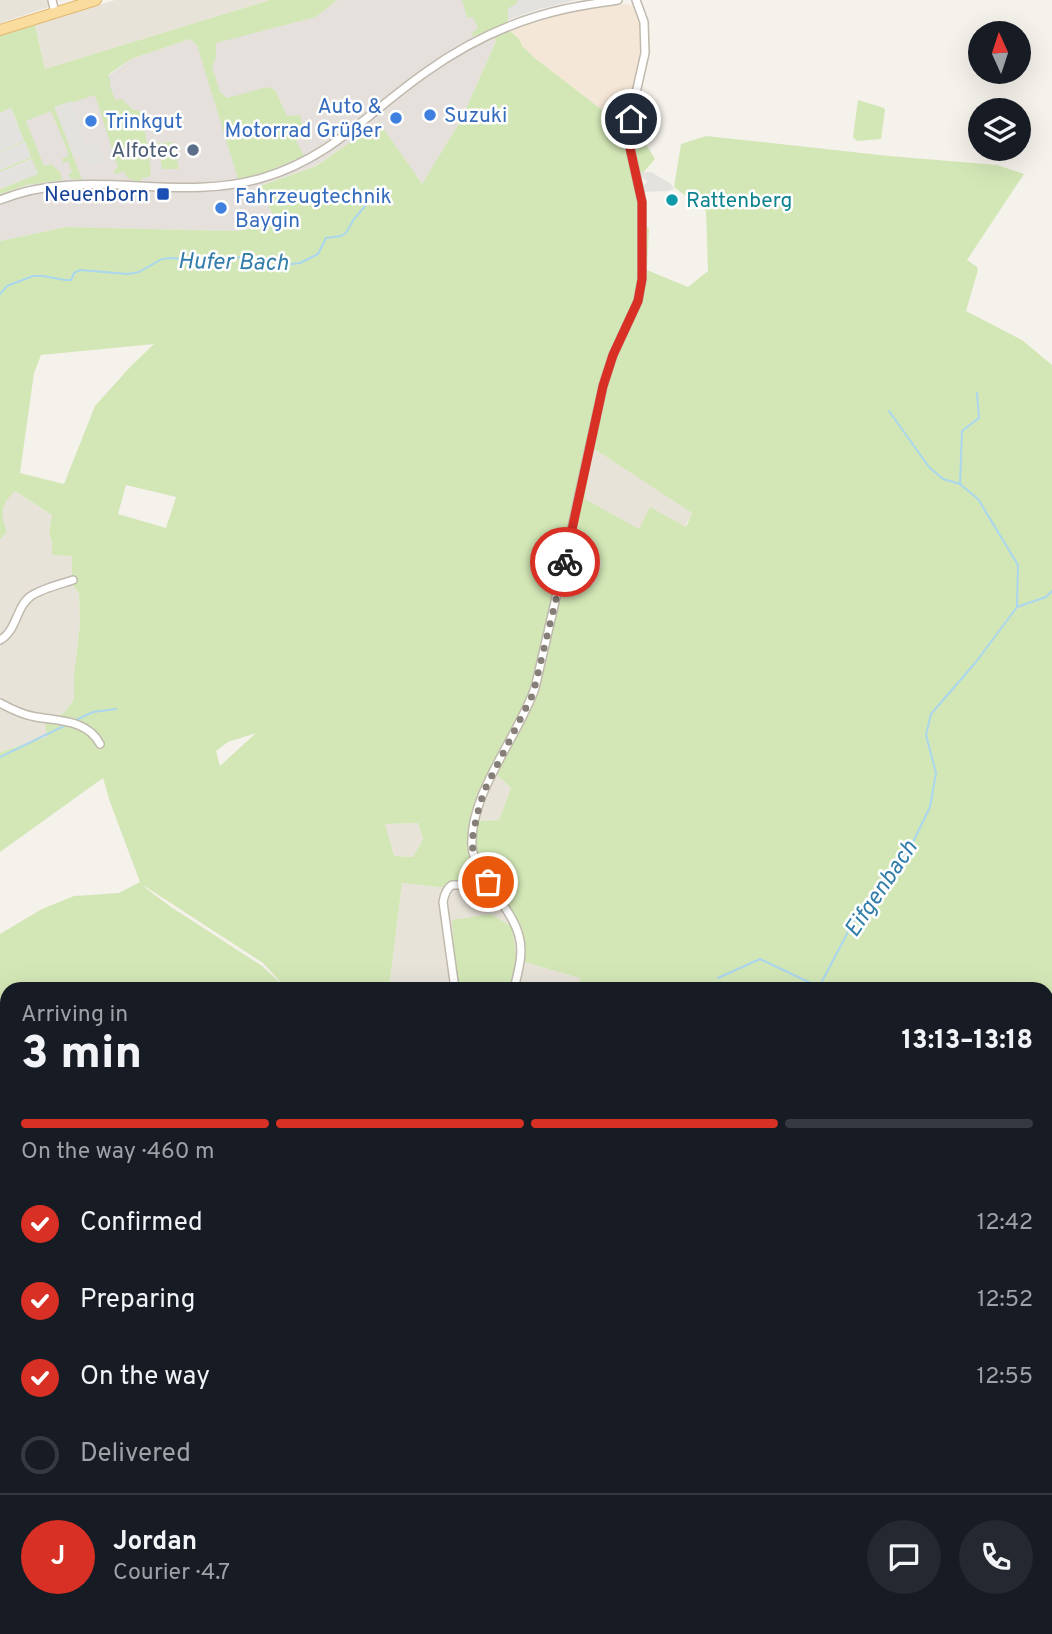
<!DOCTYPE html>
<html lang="en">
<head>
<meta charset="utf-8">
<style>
  :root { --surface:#171b24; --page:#242831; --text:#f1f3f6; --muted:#9ea1a6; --line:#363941; --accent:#d93025 }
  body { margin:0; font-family:Overpass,sans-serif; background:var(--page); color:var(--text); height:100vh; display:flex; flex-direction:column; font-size:26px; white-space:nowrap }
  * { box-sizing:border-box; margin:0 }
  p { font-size:23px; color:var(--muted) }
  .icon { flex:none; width:38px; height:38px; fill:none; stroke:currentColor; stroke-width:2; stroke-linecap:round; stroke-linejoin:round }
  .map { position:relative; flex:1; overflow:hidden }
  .details { position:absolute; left:0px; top:982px; width:1054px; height:653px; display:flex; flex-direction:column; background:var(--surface); border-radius:21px 21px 0 0; box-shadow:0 7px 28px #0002 }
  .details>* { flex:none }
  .needle { width:46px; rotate:357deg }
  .fabs { position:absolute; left:968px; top:21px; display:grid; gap:14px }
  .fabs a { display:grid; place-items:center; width:63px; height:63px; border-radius:50%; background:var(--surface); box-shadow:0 7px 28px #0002; font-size:35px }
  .pin { position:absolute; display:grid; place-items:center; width:60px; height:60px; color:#fff; margin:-30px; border:4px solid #fff; border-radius:50%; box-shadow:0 2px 7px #0007 }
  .courier { position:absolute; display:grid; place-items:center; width:70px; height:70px; margin:-35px; border:5px solid #d93025; border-radius:50%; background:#fff; color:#222; box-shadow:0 2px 9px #0007 }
  .headline em { font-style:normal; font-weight:800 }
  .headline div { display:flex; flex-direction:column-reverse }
  .headline { display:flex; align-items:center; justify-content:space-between; height:119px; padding:0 21px }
  h1 { font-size:46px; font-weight:800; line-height:52px }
  .bar { display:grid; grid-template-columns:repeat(4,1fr); gap:10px 7px; align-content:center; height:84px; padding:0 21px }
  .bar i { height:9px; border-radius:5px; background:var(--line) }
  .bar .on { background:var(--accent) }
  .bar p { grid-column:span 4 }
  .line { display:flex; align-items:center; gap:18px; padding:0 21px; border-top:2px solid var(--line) }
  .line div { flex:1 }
  .round { display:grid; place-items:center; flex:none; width:74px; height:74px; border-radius:37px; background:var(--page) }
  ol { padding:0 21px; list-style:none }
  li { display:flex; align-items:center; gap:21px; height:77px }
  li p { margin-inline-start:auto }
  li .icon { padding:7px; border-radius:50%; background:var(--accent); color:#fff; stroke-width:4 }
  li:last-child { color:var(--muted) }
  li i { width:38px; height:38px; border:4px solid var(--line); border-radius:50% }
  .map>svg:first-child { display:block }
  .residential { fill:#e8e3d9 }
  .commercial { fill:#f5e7d7 }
  .industrial { fill:#e5e0dc }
  .green { fill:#d3e7b6; fill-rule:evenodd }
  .parking { fill:#e4e2df }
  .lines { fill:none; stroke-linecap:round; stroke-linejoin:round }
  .stream { stroke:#aad6ee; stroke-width:2 }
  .minor-casing { stroke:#c0b9ad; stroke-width:10 }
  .major-casing { stroke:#e0b86e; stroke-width:12 }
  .minor { stroke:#fff; stroke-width:7 }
  .major { stroke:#fadc9e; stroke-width:10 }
  .done { stroke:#857f77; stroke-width:7; stroke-dasharray:0 12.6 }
  .route { stroke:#d93025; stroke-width:9 }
  .shop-dot { fill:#3f7fe0; stroke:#fff; stroke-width:2.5 }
  .service-dot { fill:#5c6f8a; stroke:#fff; stroke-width:2.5 }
  .transit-dot { fill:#1a4fb4; stroke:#fff; stroke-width:2.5 }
  .culture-dot { fill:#0f9aa8; stroke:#fff; stroke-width:2.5 }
  .labels { text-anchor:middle; stroke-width:5; stroke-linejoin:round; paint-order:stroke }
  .shop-label { font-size:21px; fill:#366cbe; stroke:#fff; text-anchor:start }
  .service-label { font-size:21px; fill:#4e5e75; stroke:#fff; text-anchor:end }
  .transit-label { font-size:21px; fill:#164399; stroke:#fff; text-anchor:end }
  .culture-label { font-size:21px; fill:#0d838f; stroke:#fff; text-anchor:start }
  .water-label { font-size:23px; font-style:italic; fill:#337daa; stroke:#fff }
</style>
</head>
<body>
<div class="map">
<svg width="1052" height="1634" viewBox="0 0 1052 1634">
  <rect width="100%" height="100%" fill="#f5f1eb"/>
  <!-- residential -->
  <g class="residential">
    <polygon points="0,0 49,0 49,7 0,23"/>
    <polygon points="115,0 270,0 45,69 35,25"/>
    <polygon points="593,447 692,513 685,527 639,529 584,499"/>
    <polygon points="15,491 52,515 49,532 52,543 52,554 72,556 72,584 79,594 80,624 74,675 75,698 64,713 46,723 47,737 0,752 0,539 7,532 0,516 3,501"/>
    <polygon points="575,539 602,562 594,586 567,580"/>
    <polygon points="496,773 511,788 499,820 480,821 484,798"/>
    <polygon points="418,823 423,839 413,857 394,856 384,824"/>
    <polygon points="402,883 501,894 510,908 522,937 524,962 581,978 578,989 389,989"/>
    <polygon points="826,1628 930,1628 938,1634 827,1634"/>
  </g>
  <!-- commercial -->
  <polygon class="commercial" points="627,4 635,7 639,19 642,48 640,65 625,128 536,59 523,47 519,39 510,31 555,16 579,10"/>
  <!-- industrial -->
  <polygon class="industrial" points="337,0 475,0 496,41 461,120 422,184 379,123 315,166 257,187 280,224 236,231 66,227 0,241 0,194 21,187 44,181 15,107 111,74 131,59 190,39 197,45 216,42 316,17"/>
  <!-- green -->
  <g class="green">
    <path d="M270,0H337L316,17L216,43V57L212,67L220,92L227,98L267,87L275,90L287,116L300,115L304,133L296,141L304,156L263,173L238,179L197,45L190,39L131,59L108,75L110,80V86L115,100L122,99L133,110H138L140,113L141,124H144L151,172L149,177L142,178L141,182C133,181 128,180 124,172H120L119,174L114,173V170L118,168L95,95L55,108L82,180L72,179L68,175L72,172L68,161L63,163L62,159L68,156V152L51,111L26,121L44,166L51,164L60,172L62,180L27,185L0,194V189L38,173L31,159L0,172V170L31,157L25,142L0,152V151L24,141L18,126L0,133L18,125L11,108L0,113V36L35,25L45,69Z"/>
    <polygon points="462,0 517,0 518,3 508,9 508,22 473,37 472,33 478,28 473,17 467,18"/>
    <path d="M510,31L519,39L523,47L536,59L645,143L655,159L635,182L639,222L649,228L647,270L688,287L708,271L706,211L674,187L681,144L706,136L889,156L997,165L1024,174L967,260L977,267L978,270L966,311L1022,340L1052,365V1224L1046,1220V989H578L580,978L524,962C522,935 516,917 501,894L402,883L389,989H7V1482H0V934L42,909L74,896L119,893L140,882L110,802L103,778L0,852V752L47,737L45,723L64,713L74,699V675L80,624L79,594L72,584V556L52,555V543L49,532L52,515L15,491C0,506 0,512 7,532L0,539V241L66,227L236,231L279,224L257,187L316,166L379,122L422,184L461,120L496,41L494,37ZM154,344L130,367L95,406L64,484L20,473L34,373L41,355ZM593,448L692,513L686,527L650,507L639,529L585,499ZM126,485L176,497L166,528L118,514ZM575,540L602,562L594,585L567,579ZM256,733L220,766L216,751L228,742ZM496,774L511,788L499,820L480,821L484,798ZM418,823L423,839L413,857L394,856L385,824ZM143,885L263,963L286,988L262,966L171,907L147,889Z"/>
    <polygon points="858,100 884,108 885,110 881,139 857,141 853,137"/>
    <polygon points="173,142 179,169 162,169 158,143"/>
    <polygon points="491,914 512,927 517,962 511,989 459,989 454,952 452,920"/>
    <polygon points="1052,1232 1052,1564 1046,1562 1046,1239"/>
    <polygon points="0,1487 7,1487 7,1628 826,1628 827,1634 0,1634"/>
    <polygon points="1047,1598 1052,1600 1052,1634 938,1634 930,1628 1046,1628"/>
  </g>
  <!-- parking -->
  <g class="parking">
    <polygon points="517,0 577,0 536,10 508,20 508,9 517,3"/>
    <polygon points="72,101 86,146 99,143 104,161 88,166 85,155 75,158 54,107"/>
    <polygon points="11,108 24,141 0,151 0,113"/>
    <polygon points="25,142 31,157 0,170 0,152"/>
    <polygon points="32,159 38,174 0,189 0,172"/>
    <polygon points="640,172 651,172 670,183 674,189 667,191 643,192 642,182 645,185 647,181 641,177"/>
  </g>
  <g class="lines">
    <!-- stream -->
    <g class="stream">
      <polyline points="0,294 7,286 33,276 43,276 65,280 71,280 74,273 80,270 128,274 139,272 162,259 172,258 187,260 230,257 251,258 292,264 300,263 318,254 326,238 341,236 346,233 354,219 367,204"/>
      <polyline points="889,411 929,467 943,479 960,484 978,499 1018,565 1017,606"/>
      <polyline points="960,484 962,431 979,418 977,393"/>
      <polyline points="74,721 93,712 116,709"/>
      <polyline points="0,757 66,725"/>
      <polyline points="718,978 760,959 819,987"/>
      <polyline points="818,989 859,911 910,848 930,807 936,773 926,735 931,714 976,662 1017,607 1046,597 1052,591"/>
      <polyline points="0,1047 7,1048"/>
      <polyline points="0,1334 7,1333"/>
      <polyline points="1046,1425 1052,1416"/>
      <polyline points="0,1605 7,1602"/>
      <polyline points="758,1634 763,1628"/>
    </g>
    <defs>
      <g id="minor">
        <polyline points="52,0 55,13"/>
        <path d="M0,200C84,165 176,204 262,178C331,158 370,111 426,72C468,42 515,20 565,9C583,5 600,3 618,0"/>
        <path d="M0,640C17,631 16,606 31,596C41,589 61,584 73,580"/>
        <path d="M0,703C11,709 23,715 36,717C59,721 88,720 100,744"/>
        <path d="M455,989L443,902C444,896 447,888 452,885H482L488,882"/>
        <path d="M514,989C518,972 524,953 519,936C511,905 474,876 472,846C469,794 518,737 535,688L567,550L603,386L613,355L638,301L642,279V202L628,139L629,124L645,53L644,22L636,0"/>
        <polyline points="1046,1234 1052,1229"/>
        <polyline points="0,1485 7,1484"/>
        <polyline points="488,1634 493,1628"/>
      </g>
      <polyline id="major" points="0,30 96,0"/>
    </defs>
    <!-- minor casing -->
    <use href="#minor" class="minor-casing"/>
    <!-- major casing -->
    <use href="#major" class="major-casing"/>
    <!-- minor -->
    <use href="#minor" class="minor"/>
    <!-- major -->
    <use href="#major" class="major"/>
  </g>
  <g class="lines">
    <!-- done -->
    <polyline class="done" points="488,882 478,866 473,852 472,840 477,815 484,791 533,694 565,562"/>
    <!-- route -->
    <polyline class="route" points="565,562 603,386 613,355 638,301 642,279 642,202 628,139 631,119"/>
  </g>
  <!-- markers -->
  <g class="shop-dot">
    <circle cx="430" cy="115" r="7"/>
    <circle cx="396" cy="118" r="7"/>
    <circle cx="91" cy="121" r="7"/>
    <circle cx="221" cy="208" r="7"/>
  </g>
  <circle class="service-dot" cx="193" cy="150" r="7"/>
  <rect class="transit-dot" x="156" y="187" width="14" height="14" rx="3.5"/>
  <circle class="culture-dot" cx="672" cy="200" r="7"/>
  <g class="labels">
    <!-- shop labels -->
    <g class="shop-label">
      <text x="382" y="113" text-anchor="end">Auto &amp;<tspan x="382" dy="24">Motorrad Grüßer</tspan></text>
      <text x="444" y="122">Suzuki</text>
      <text x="105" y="128">Trinkgut</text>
      <text x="235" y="203">Fahrzeugtechnik<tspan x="235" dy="24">Baygin</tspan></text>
    </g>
    <!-- service labels -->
    <g class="service-label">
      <text x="179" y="157">Alfotec</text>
    </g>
    <!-- transit labels -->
    <g class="transit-label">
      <text x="149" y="201">Neuenborn</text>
    </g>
    <!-- culture labels -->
    <g class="culture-label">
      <text x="686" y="207">Rattenberg</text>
    </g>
    <!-- water labels -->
    <g class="water-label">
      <text transform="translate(233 261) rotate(1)" y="8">Hufer Bach</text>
      <text transform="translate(880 888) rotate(-56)" y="8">Eifgenbach</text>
    </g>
  </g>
</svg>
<div class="fabs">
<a><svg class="needle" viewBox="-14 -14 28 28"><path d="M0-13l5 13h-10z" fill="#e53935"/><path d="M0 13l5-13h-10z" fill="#9ea1a6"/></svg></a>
<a><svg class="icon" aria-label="layers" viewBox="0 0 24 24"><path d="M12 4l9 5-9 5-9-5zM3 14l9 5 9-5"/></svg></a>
</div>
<div class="pin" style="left:488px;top:882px;background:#ea580c"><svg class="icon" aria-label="bag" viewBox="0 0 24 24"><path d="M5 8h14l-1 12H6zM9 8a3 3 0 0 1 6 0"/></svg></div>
<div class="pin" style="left:631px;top:119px;background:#1f2937"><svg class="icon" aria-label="home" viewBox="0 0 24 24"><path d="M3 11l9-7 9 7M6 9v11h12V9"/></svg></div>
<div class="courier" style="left:565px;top:562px"><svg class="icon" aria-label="bike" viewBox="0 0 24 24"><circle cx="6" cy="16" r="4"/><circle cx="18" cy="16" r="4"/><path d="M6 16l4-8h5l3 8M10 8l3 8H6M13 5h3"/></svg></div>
<section class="details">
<div class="headline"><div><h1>3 min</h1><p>Arriving in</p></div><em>13:13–13:18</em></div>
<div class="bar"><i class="on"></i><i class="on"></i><i class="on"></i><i></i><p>On the way · 460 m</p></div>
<ol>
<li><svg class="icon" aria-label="check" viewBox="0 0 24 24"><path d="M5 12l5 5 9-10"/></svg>Confirmed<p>12:42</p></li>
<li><svg class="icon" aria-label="check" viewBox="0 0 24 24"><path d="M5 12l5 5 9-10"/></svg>Preparing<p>12:52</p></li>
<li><svg class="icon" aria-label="check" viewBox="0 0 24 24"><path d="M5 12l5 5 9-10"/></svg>On the way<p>12:55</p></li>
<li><i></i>Delivered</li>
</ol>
<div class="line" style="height:126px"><b class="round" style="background:var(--accent);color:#fff">J</b><div><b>Jordan</b><p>Courier · 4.7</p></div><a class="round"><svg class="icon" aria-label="chat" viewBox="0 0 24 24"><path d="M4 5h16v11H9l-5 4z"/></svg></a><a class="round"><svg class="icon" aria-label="phone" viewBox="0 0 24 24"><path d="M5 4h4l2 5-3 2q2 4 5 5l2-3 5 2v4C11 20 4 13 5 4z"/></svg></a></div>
</section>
</div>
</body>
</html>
